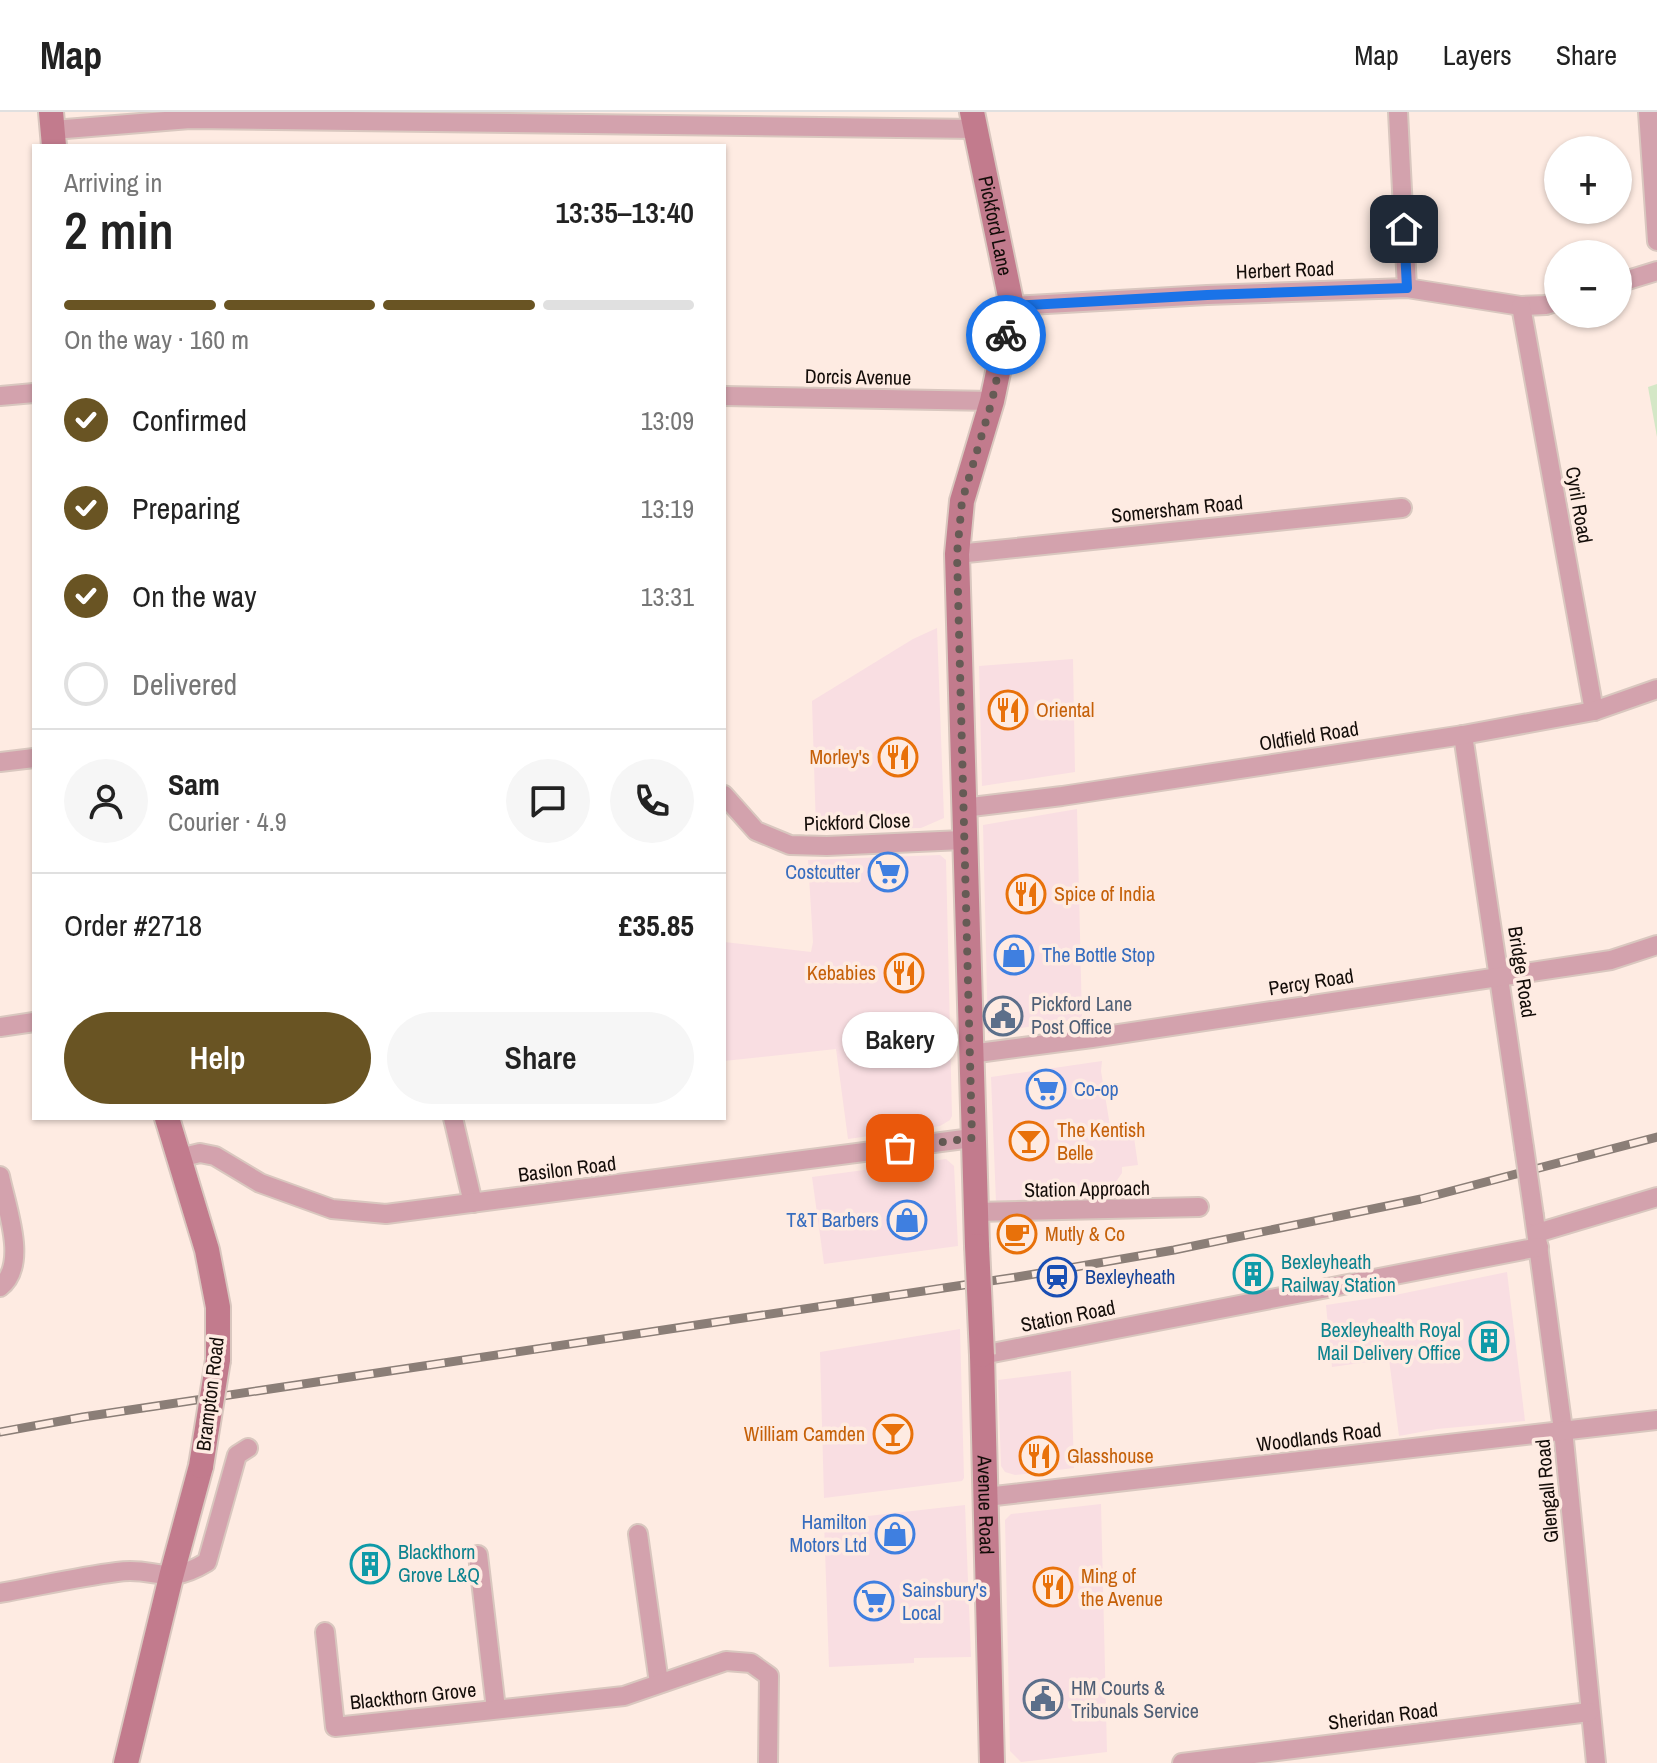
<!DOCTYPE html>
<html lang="en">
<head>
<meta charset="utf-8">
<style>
  :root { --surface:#fff; --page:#f6f6f6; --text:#222; --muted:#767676; --line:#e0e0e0; --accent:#695423 }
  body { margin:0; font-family:"Archivo Narrow",sans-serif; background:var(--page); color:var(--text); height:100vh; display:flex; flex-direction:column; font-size:30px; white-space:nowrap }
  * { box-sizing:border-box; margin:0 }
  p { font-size:26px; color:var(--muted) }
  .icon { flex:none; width:44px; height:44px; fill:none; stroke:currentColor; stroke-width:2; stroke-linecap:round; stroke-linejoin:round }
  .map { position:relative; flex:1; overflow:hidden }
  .panel { position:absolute; left:32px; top:32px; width:694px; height:976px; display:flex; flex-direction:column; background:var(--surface); border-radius:0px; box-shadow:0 2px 6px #0004 }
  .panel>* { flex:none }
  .controls { position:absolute; left:1544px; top:24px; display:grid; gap:16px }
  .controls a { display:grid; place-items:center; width:88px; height:88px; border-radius:50%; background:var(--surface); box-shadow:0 2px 6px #0004; font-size:40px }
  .pin { position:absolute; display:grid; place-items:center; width:68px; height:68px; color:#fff; margin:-34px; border-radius:16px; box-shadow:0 4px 12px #0006 }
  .courier { position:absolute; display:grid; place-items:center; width:80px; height:80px; margin:-40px; border:6px solid #1a73e8; border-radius:50%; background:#fff; color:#222; box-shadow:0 2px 10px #0007 }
  .bubble { position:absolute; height:56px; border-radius:28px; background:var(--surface); box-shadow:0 2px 6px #0004; font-size:26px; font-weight:600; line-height:56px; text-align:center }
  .summary em { font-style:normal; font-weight:600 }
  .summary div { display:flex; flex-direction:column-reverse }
  .summary { display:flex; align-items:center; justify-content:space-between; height:136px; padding:0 32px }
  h1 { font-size:52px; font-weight:600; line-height:60px }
  .bar { display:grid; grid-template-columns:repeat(4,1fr); gap:12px 8px; align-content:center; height:96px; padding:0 32px }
  .bar i { height:10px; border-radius:6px; background:var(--line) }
  .bar .selected { background:var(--accent) }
  .bar p { grid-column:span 4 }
  .line { display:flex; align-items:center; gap:20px; padding:0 32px; border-top:2px solid var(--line) }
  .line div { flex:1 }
  .round { display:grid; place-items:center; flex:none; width:84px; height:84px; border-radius:42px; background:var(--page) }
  ol { padding:0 32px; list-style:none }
  li { display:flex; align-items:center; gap:24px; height:88px }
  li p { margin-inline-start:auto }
  li .icon { padding:8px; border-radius:50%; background:var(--accent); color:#fff; stroke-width:4 }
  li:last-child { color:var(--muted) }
  li i { width:44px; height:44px; border:4px solid var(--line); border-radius:50% }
  .primary-button { display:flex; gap:16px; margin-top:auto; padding:16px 32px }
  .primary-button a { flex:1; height:92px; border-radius:48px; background:var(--accent); color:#fff; font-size:32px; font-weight:600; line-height:92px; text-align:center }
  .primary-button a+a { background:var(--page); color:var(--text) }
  header { display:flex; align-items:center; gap:48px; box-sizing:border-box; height:112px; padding:0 40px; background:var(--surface); border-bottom:2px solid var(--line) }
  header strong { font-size:38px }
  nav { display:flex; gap:44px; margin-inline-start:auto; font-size:28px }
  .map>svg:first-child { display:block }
  .commercial { fill:#f9dee2 }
  .green { fill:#d4e7c6 }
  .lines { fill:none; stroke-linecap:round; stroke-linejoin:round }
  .street-casing { stroke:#d9c7bf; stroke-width:22 }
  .secondary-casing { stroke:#d9c7bf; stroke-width:28 }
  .street { stroke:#d3a2ad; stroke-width:18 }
  .secondary { stroke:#c27b8d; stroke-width:24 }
  .rail-casing { stroke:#8b7e77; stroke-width:9 }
  .rail { stroke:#feebe2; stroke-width:6; stroke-dasharray:18; stroke-linecap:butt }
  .street-bridge-casing { stroke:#d9c7bf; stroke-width:22; stroke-linecap:butt }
  .secondary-bridge-casing { stroke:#d9c7bf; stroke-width:28; stroke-linecap:butt }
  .street-bridge { stroke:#d3a2ad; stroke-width:18 }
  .secondary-bridge { stroke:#c27b8d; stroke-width:24 }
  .done { stroke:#665b55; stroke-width:8; stroke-dasharray:0 14.4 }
  .route { stroke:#1a73e8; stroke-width:10 }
  .labels { text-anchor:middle; stroke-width:7; stroke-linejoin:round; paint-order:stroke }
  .street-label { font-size:20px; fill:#140d09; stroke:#feebe2 }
  .food-label { font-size:20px; fill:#c56008; stroke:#feebe2; text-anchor:start }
  .shop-label { font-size:20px; fill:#366cbe; stroke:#feebe2; text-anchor:end }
  .service-label { font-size:20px; fill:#4e5e75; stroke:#feebe2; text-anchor:start }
  .culture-label { font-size:20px; fill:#0d838f; stroke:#feebe2; text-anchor:start }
  .transit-label { font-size:20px; fill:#164399; stroke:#feebe2; text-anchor:start }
</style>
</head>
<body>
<header>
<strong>Map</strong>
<nav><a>Map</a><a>Layers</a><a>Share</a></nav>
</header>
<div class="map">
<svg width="1657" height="1651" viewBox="0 0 1657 1651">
  <rect width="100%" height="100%" fill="#feebe2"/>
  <!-- commercial -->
  <g class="commercial">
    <polygon points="937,516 944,706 921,716 816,718 812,589 913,527"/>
    <polygon points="1073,547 1075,660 982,674 979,554"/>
    <polygon points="1077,697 1082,907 988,921 983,713"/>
    <polygon points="940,743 946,748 952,1004 950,1008 940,1014 848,1027 836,937 724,949 724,830 811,840 813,830 808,748"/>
    <polygon points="1102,949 1101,959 1110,1014 1132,1012 1138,1053 1122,1055 1122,1061 1102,1090 996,1090 991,965"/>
    <polygon points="946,1047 954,1054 958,1134 824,1152 812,1065"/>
    <polygon points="1507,1160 1525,1309 1437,1317 1399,1324 1389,1247 1332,1255 1326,1193 1400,1182"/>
    <polygon points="960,1217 964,1366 962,1369 824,1386 820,1240"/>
    <polygon points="1071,1259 1074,1356 1015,1363 1005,1360 1001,1354 998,1268"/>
    <polygon points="1101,1392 1107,1640 1021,1650 1010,1639 1005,1408 1011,1402"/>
    <polygon points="965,1393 971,1545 914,1546 914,1551 829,1555 824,1409"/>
  </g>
  <!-- green -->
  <polygon class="green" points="1657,272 1657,325 1648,275"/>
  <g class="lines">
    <defs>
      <g id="street">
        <polyline points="1398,0 1407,176"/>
        <polyline points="1648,0 1657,129"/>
        <polyline points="53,18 190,7 976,17"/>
        <polyline points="1618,171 1657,159"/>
        <polyline points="1012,194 1207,183 1407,176 1521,194 1546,193 1558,189"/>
        <polyline points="1521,194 1594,599"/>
        <polyline points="0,284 34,281"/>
        <polyline points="724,284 992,289"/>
        <polyline points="957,442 1402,396"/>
        <polyline points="1463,623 1524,1035"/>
        <polyline points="0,650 34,646"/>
        <polyline points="724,683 756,719 790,733 827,734 963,728"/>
        <polyline points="963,696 1062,684 1463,623 1594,599 1657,577"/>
        <polyline points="0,915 34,910"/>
        <polyline points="970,942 1092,926 1611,848 1657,833"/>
        <polyline points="453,1006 473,1091"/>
        <polyline points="179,1046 200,1041 215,1044 260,1071 332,1097 386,1102 972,1026"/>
        <path d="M0,1064C6,1095 29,1153 0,1175"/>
        <polyline points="975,1100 1199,1095"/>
        <polyline points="1534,1104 1563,1318 1596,1651"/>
        <polyline points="1537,1121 1657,1085"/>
        <polyline points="982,1243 1539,1135"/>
        <polyline points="986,1385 1657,1308"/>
        <polyline points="638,1422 659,1571"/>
        <polyline points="478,1443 496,1597"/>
        <path d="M0,1481C39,1474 78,1465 117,1460C157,1454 164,1476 207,1450L237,1343L248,1336"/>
        <polyline points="325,1520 335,1615 624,1584 726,1549 751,1551 769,1564 768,1651"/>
        <polyline points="1182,1651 1589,1600"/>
      </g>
      <g id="secondary">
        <polyline points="51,0 54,34"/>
        <path id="s1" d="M972,0L1012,194L992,289L962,389L957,442L977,1134"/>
        <polyline points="167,1006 207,1138 218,1195 218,1248"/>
        <path id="s2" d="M982,1243L992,1651"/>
        <polyline points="126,1651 171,1465 201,1354"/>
      </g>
    </defs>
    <!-- street casing -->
    <use href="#street" class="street-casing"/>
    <!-- secondary casing -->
    <use href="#secondary" class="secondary-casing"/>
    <!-- street -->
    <use href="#street" class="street"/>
    <!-- secondary -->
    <use href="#secondary" class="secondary"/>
    <defs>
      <polyline id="rail" points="0,1320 83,1305 1017,1165 1174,1138 1421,1087 1657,1025"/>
    </defs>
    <!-- rail casing -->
    <use href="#rail" class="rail-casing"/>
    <!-- rail -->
    <use href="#rail" class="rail"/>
    <defs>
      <polyline id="street-bridge" points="1524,1035 1534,1104"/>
      <g id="secondary-bridge">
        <polyline points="977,1134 982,1243"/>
        <polyline points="201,1354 218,1248"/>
      </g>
    </defs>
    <!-- street-bridge casing -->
    <use href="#street-bridge" class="street-bridge-casing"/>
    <!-- secondary-bridge casing -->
    <use href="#secondary-bridge" class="secondary-bridge-casing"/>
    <!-- street-bridge -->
    <use href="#street-bridge" class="street-bridge"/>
    <!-- secondary-bridge -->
    <use href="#secondary-bridge" class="secondary-bridge"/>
  </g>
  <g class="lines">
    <!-- done -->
    <polyline class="done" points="900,1036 972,1026 957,442 962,389 992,289 1006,223"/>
    <!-- route -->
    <polyline class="route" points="1006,223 1012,194 1207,183 1407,176 1404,117"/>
  </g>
  <!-- icons -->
  <defs>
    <symbol id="restaurant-ring" viewBox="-11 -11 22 22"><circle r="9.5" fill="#feebe2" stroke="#e8710a" stroke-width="1.5"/><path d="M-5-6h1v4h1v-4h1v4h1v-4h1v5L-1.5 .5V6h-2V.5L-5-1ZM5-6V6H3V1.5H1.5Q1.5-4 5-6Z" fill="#e8710a"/></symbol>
    <symbol id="supermarket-ring" viewBox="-11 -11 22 22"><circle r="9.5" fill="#feebe2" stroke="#3f7fe0" stroke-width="1.5"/><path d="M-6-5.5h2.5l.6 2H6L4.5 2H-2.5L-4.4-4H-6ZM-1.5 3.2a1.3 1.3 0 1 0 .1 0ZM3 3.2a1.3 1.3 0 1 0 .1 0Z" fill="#3f7fe0"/></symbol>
    <symbol id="shop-ring" viewBox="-11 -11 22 22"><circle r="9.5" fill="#feebe2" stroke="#3f7fe0" stroke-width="1.5"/><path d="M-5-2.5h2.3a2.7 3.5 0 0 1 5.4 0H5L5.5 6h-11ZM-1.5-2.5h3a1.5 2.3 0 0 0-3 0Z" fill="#3f7fe0"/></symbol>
    <symbol id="civic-ring" viewBox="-11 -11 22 22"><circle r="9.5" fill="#feebe2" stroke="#5c6f8a" stroke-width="1.5"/><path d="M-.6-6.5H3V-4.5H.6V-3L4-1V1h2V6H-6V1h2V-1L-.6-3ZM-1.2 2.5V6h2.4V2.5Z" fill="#5c6f8a"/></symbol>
    <symbol id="bar-ring" viewBox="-11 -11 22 22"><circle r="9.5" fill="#feebe2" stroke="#e8710a" stroke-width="1.5"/><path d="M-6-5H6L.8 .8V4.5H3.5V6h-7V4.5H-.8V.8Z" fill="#e8710a"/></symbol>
    <symbol id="cafe-ring" viewBox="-11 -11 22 22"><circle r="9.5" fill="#feebe2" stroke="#e8710a" stroke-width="1.5"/><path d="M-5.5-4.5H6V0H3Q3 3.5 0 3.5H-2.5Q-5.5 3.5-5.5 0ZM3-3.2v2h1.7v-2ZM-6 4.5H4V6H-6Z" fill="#e8710a"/></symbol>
    <symbol id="building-ring" viewBox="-11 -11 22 22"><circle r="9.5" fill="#feebe2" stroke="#0f9aa8" stroke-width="1.5"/><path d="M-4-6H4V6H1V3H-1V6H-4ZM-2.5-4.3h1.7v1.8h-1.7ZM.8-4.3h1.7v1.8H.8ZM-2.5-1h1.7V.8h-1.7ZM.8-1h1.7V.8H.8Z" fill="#0f9aa8"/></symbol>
    <symbol id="station-ring" viewBox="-11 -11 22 22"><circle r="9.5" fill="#feebe2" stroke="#1a4fb4" stroke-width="1.5"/><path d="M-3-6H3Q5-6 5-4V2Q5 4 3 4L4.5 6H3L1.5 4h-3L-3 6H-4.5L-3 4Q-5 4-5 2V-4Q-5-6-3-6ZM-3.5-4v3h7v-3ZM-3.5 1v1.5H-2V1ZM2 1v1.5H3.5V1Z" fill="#1a4fb4"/></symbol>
  </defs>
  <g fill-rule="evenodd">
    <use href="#restaurant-ring" x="986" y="576" width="44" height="44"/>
    <use href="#restaurant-ring" x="876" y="623" width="44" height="44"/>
    <use href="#supermarket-ring" x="866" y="738" width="44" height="44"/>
    <use href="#restaurant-ring" x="1004" y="760" width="44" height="44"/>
    <use href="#shop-ring" x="992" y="821" width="44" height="44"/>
    <use href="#restaurant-ring" x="882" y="839" width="44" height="44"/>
    <use href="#civic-ring" x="981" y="882" width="44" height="44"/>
    <use href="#supermarket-ring" x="1024" y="955" width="44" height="44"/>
    <use href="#bar-ring" x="1007" y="1007" width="44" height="44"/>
    <use href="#shop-ring" x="885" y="1086" width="44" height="44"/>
    <use href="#cafe-ring" x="995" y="1100" width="44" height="44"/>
    <use href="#building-ring" x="1231" y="1140" width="44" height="44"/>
    <use href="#station-ring" x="1035" y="1143" width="44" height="44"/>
    <use href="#building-ring" x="1467" y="1207" width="44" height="44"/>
    <use href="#bar-ring" x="871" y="1300" width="44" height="44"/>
    <use href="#restaurant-ring" x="1017" y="1322" width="44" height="44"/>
    <use href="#shop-ring" x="873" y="1400" width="44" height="44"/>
    <use href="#building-ring" x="348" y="1430" width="44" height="44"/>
    <use href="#restaurant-ring" x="1031" y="1453" width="44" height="44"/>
    <use href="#supermarket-ring" x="852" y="1467" width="44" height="44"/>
    <use href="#civic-ring" x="1021" y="1565" width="44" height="44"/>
  </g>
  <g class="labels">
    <!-- street labels -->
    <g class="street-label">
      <text dy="7" stroke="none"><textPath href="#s1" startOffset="116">Pickford Lane</textPath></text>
      <text transform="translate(1285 158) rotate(-2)" y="7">Herbert Road</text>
      <text transform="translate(858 265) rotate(1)" y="7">Dorcis Avenue</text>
      <text transform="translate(1579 393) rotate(80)" y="7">Cyril Road</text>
      <text transform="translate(1177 397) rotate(-6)" y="7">Somersham Road</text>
      <text transform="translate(1309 624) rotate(-9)" y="7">Oldfield Road</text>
      <text transform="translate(857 710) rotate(-2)" y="7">Pickford Close</text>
      <text transform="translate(1522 860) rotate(81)" y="7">Bridge Road</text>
      <text transform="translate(1311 870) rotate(-9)" y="7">Percy Road</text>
      <text transform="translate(567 1057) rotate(-7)" y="7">Basilon Road</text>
      <text transform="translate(1087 1077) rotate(-1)" y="7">Station Approach</text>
      <text transform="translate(1068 1204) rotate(-11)" y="7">Station Road</text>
      <text transform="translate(210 1282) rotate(-83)" y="7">Brampton Road</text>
      <text transform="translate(1319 1325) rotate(-7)" y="7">Woodlands Road</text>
      <text transform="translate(1547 1379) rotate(-95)" y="7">Glengall Road</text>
      <text dy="7" stroke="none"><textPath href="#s2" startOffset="150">Avenue Road</textPath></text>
      <text transform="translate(413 1584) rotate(-6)" y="7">Blackthorn Grove</text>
      <text transform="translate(1383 1604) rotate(-7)" y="7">Sheridan Road</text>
    </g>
    <!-- food labels -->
    <g class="food-label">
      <text x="1036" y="605">Oriental</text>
      <text x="870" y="652" text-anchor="end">Morley's</text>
      <text x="1054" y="789">Spice of India</text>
      <text x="876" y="868" text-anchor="end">Kebabies</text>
      <text x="1057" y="1025">The Kentish<tspan x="1057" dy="23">Belle</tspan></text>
      <text x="1045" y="1129">Mutly &amp; Co</text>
      <text x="865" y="1329" text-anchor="end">William Camden</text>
      <text x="1067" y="1351">Glasshouse</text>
      <text x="1081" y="1471">Ming of<tspan x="1081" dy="23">the Avenue</tspan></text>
    </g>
    <!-- shop labels -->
    <g class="shop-label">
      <text x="860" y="767">Costcutter</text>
      <text x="1042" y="850" text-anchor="start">The Bottle Stop</text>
      <text x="1074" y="984" text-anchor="start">Co-op</text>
      <text x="879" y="1115">T&amp;T Barbers</text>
      <text x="867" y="1417">Hamilton<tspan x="867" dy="23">Motors Ltd</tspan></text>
      <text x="902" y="1485" text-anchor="start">Sainsbury's<tspan x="902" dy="23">Local</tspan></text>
    </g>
    <!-- service labels -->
    <g class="service-label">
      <text x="1031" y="899">Pickford Lane<tspan x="1031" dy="23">Post Office</tspan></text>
      <text x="1071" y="1583">HM Courts &amp;<tspan x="1071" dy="23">Tribunals Service</tspan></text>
    </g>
    <!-- culture labels -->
    <g class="culture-label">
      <text x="1281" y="1157">Bexleyheath<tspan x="1281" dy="23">Railway Station</tspan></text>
      <text x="1461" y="1225" text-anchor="end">Bexleyhealth Royal<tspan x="1461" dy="23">Mail Delivery Office</tspan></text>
      <text x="398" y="1447">Blackthorn<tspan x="398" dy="23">Grove L&amp;Q</tspan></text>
    </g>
    <!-- transit labels -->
    <g class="transit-label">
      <text x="1085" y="1172">Bexleyheath</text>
    </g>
  </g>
</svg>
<div class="controls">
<a>+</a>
<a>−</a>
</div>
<div class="pin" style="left:900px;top:1036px;background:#ea580c"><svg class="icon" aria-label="bag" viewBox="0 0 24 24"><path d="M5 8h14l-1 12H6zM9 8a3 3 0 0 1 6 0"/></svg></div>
<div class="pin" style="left:1404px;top:117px;background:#1f2937"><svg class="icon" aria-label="home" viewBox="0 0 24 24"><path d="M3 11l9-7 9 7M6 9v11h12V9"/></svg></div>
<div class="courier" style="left:1006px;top:223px"><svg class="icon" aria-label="bike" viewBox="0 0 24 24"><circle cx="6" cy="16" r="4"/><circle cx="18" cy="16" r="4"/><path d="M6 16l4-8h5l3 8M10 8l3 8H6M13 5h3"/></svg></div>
<div class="bubble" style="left:842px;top:900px;width:116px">Bakery</div>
<section class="panel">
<div class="summary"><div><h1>2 min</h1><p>Arriving in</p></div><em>13:35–13:40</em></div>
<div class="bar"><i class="selected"></i><i class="selected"></i><i class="selected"></i><i></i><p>On the way · 160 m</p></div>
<ol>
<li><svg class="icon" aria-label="check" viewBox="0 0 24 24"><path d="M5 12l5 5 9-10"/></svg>Confirmed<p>13:09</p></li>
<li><svg class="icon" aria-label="check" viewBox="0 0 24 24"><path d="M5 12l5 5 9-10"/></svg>Preparing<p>13:19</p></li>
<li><svg class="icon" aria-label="check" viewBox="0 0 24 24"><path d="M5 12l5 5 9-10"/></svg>On the way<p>13:31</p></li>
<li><i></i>Delivered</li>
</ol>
<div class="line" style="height:144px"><a class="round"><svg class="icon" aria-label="person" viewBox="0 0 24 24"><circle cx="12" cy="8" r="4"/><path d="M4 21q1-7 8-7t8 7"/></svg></a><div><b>Sam</b><p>Courier · 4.9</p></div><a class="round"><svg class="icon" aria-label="chat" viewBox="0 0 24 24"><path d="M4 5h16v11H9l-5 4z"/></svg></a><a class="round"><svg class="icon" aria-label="phone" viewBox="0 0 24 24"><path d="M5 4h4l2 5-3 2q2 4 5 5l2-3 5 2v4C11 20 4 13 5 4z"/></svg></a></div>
<div class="line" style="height:104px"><div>Order #2718</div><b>£35.85</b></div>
<div class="primary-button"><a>Help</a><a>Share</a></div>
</section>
</div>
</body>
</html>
